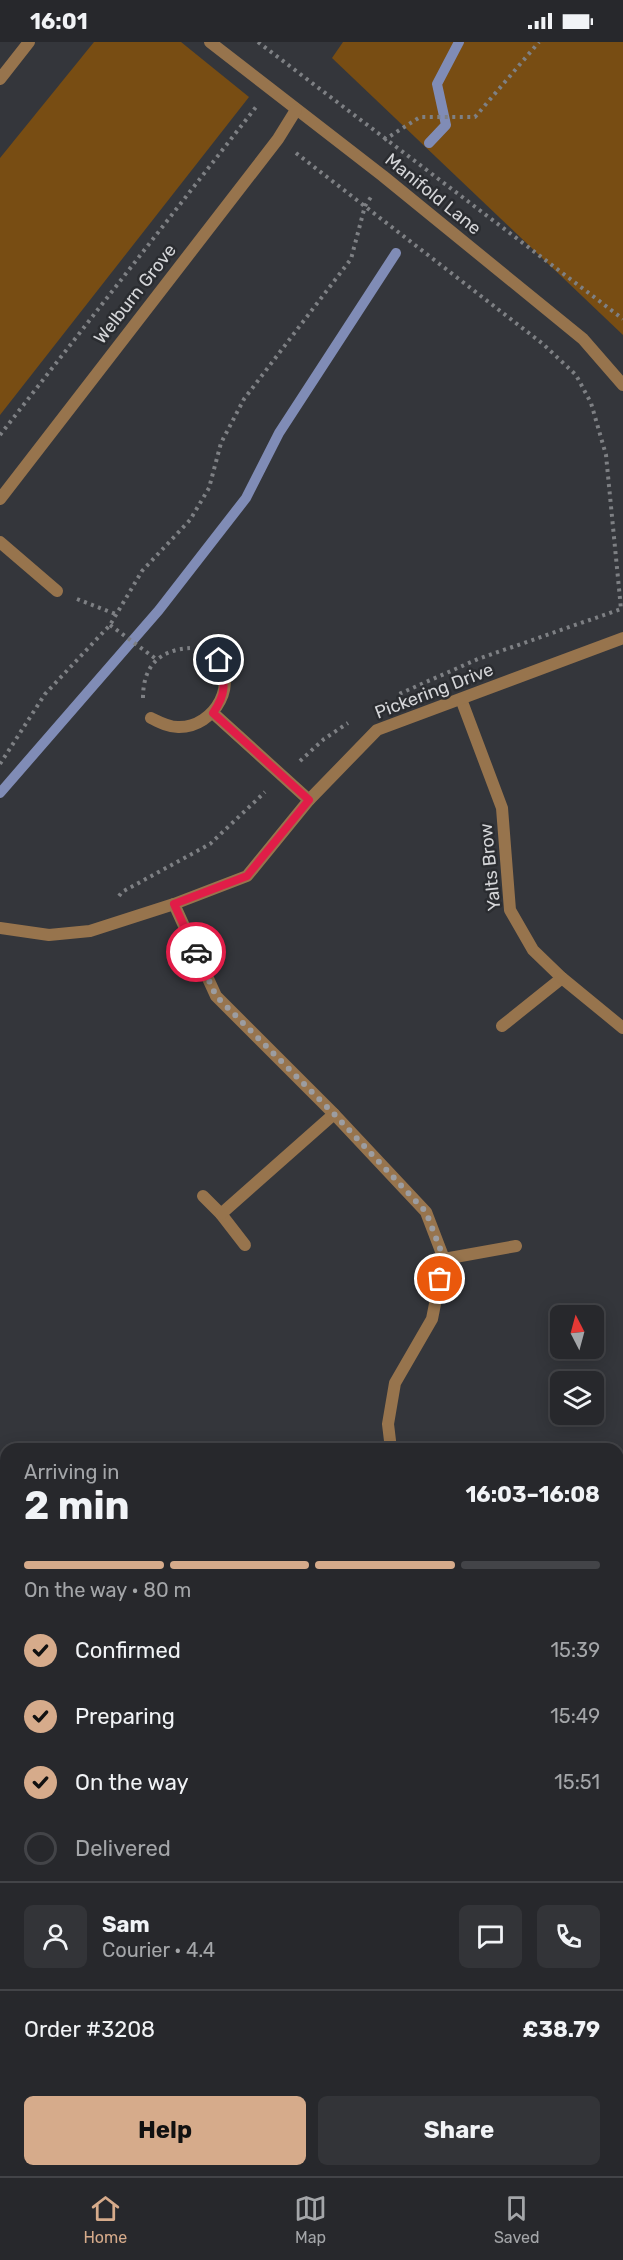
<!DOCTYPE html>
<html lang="en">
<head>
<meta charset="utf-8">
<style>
  :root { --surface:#27282c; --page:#333438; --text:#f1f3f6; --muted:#a4a6a9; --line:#434448; --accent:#d6ab8b }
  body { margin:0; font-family:Rubik,sans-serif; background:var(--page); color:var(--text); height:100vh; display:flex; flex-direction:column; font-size:22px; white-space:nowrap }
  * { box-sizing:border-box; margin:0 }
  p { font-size:20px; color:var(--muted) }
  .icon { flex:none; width:33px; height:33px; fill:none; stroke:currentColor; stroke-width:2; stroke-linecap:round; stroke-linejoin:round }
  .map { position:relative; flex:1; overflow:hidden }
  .panel { position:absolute; left:0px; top:1401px; width:624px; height:734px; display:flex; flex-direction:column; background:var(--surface); border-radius:18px 18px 0 0; box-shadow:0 3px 15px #0003,0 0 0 2px var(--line) }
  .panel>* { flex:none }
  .needle { width:39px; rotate:354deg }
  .fabs { position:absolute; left:550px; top:1263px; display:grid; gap:12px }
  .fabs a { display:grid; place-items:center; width:54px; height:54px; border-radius:9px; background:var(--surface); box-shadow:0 3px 15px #0003,0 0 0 2px var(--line); font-size:30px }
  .pin { position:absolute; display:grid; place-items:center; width:51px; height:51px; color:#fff; margin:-26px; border:3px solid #fff; border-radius:50%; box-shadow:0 2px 6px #0007 }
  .courier { position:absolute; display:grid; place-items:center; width:60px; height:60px; margin:-30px; border:4px solid #e11d48; border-radius:50%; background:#fff; color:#222; box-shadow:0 2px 8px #0007 }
  .headline em { font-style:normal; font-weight:700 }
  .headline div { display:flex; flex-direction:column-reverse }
  .headline { display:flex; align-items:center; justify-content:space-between; height:102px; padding:0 24px }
  h1 { font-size:39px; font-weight:700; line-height:45px }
  .bar { display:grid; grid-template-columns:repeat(4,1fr); gap:9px 6px; align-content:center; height:72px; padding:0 24px }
  .bar i { height:8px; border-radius:4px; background:var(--line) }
  .bar .selected { background:var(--accent) }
  .bar p { grid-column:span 4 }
  .line { display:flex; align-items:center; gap:15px; padding:0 24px; border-top:2px solid var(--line) }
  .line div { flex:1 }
  .round { display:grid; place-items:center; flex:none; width:63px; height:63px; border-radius:9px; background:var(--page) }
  ol { padding:0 24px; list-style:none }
  li { display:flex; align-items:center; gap:18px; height:66px }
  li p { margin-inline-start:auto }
  li .icon { padding:6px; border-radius:50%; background:var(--accent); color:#111; stroke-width:4 }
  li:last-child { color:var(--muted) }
  li i { width:33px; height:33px; border:3px solid var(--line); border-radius:50% }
  .action { display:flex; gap:12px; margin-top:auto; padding:12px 24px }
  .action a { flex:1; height:69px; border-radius:9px; background:var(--accent); color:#111; font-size:24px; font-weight:700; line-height:69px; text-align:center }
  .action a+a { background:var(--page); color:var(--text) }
  .status { display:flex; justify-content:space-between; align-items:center; height:42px; padding:0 30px; background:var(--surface); direction:ltr }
  .status svg { height:16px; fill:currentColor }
  .tabs { display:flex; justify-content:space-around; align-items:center; height:84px; border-top:2px solid var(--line); background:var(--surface); font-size:16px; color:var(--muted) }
  .tabs a { display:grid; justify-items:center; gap:3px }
  .tabs .selected { color:var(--accent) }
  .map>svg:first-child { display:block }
  .green { fill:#784d13 }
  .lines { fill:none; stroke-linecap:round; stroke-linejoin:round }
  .stream { stroke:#808cb6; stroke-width:10 }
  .path { stroke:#7e8084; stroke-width:4; stroke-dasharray:3 4.5; stroke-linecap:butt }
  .service { stroke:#97744d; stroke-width:12 }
  .minor { stroke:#97744d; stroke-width:12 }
  .tertiary { stroke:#97744d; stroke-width:12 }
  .done { stroke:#9c9da1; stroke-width:6; stroke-dasharray:0 10.8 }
  .route { stroke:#e11d48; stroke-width:8 }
  .labels { text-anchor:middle; stroke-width:5; stroke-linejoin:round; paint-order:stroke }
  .street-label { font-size:18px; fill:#d4d5d8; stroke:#2a2c30 }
</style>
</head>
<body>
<div class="status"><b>16:01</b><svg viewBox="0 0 49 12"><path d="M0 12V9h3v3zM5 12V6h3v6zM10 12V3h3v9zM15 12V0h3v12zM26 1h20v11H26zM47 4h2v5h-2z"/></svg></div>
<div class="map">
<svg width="623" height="2134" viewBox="0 0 623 2134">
  <rect width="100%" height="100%" fill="#34363b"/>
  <!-- green -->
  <g class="green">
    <polygon points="94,0 181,0 249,55 0,373 0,116"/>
    <polygon points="343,0 623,0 623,293 332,16"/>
    <polygon points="36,2129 273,2128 274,2134 33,2134"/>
  </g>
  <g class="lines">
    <!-- stream -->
    <g class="stream">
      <polyline points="429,101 446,83 437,42 459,0"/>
      <polyline points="0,751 159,568 246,456 279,391 396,211"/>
    </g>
    <!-- path -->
    <g class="path">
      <polyline points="258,0 623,277"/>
      <polyline points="384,98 420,75 475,75 539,0"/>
      <polyline points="296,111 543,302 576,333 591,361 606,413 621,567 478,617 399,652"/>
      <polyline points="0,393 256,65"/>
      <polyline points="77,557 118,573"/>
      <polyline points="110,583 156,617"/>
      <path d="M143,656C143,624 159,608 190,606"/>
      <polyline points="300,719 324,697 348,681"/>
      <polyline points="0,722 45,652 110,583 142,529 190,478 209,446 221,401 244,357 351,217 365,164 371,155"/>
      <polyline points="119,854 122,850 210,802 265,750"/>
      <polyline points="0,1452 6,1457"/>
      <polyline points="618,1567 623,1566"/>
      <polyline points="0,1601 6,1590"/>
      <polyline points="0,1659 6,1659"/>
      <polyline points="0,1687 6,1691"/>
      <polyline points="618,1797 623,1792"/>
      <polyline points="618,1910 623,1907"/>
      <polyline points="0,2043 6,2037"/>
      <polyline points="262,2128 264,2134"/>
    </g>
    <!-- service -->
    <g class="service">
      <polyline points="502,984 562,936"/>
      <polyline points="444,1217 516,1204"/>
    </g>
    <!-- minor -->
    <g class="minor">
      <polyline points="210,0 383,134 583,297 623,343"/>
      <polyline points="0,457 278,97 296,68"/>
      <polyline points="0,500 57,549"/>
      <polyline points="461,657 502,766 510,868 533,908 562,936 623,986"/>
      <polyline points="213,671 309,758"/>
      <path d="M151,676C159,680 168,685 178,685C215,686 242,638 212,612"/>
      <polyline points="174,862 216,954 334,1072 426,1170 444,1217 432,1277 395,1341 388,1382 391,1407"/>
      <polyline points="0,886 49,893 90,889 174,862 247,834 309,758 377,688 623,596"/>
      <polyline points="203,1154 221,1172 245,1203"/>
      <polyline points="221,1172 334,1072"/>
      <polyline points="618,1846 623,1842"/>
      <polyline points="0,2113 6,2104"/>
    </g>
    <!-- tertiary -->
    <polyline class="tertiary" points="0,37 29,0"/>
  </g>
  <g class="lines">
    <!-- done -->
    <polyline class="done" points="196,910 216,954 334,1072 426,1170 444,1217 440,1237"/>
    <!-- route -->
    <path class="route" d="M196,910L174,862L247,834L309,758L213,671C227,651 225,641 219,618"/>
  </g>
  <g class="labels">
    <!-- street labels -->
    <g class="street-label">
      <text transform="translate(433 152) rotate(39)" y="6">Manifold Lane</text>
      <text transform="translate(135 252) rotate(-52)" y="6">Welburn Grove</text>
      <text transform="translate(434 649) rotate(-21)" y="6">Pickering Drive</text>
      <text transform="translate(490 825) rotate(-96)" y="6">Yalts Brow</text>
    </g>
  </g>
</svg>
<div class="fabs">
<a><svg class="needle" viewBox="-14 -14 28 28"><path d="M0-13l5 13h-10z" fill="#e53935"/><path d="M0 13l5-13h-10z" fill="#a4a6a9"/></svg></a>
<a><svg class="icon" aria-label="layers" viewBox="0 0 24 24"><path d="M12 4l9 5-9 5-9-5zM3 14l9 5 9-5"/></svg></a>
</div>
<div class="pin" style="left:440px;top:1237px;background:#ea580c"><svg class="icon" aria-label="bag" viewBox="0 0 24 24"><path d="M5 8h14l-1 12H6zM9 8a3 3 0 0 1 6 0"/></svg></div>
<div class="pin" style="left:219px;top:618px;background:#1f2937"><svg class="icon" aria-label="home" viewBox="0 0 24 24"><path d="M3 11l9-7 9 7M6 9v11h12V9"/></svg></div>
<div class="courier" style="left:196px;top:910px"><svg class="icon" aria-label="car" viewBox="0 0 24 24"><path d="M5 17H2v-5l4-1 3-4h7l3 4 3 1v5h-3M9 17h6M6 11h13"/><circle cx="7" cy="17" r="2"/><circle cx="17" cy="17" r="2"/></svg></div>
<section class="panel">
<div class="headline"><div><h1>2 min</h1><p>Arriving in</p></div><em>16:03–16:08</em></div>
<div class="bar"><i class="selected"></i><i class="selected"></i><i class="selected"></i><i></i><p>On the way · 80 m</p></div>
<ol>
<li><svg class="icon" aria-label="check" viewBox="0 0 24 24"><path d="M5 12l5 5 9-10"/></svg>Confirmed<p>15:39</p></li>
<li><svg class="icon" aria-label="check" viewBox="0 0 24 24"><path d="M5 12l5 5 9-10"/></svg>Preparing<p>15:49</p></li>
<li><svg class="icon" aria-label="check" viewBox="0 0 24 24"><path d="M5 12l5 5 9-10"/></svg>On the way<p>15:51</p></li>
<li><i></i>Delivered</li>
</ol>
<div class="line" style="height:108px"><a class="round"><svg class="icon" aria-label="person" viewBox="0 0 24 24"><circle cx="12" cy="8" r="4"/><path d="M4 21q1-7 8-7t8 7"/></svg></a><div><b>Sam</b><p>Courier · 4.4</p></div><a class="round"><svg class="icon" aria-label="chat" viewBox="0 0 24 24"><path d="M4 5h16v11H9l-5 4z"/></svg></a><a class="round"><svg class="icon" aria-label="phone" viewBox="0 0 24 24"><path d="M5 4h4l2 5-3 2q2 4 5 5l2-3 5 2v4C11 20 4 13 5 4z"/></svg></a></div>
<div class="line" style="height:78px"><div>Order #3208</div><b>£38.79</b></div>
<div class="action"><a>Help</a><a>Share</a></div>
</section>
</div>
<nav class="tabs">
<a class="selected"><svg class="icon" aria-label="home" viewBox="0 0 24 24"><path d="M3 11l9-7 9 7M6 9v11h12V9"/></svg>Home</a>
<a><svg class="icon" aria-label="map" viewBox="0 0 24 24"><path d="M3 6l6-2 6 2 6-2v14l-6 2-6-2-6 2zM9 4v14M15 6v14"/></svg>Map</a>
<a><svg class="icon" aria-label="saved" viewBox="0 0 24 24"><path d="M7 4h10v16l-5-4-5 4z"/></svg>Saved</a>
</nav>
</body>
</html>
